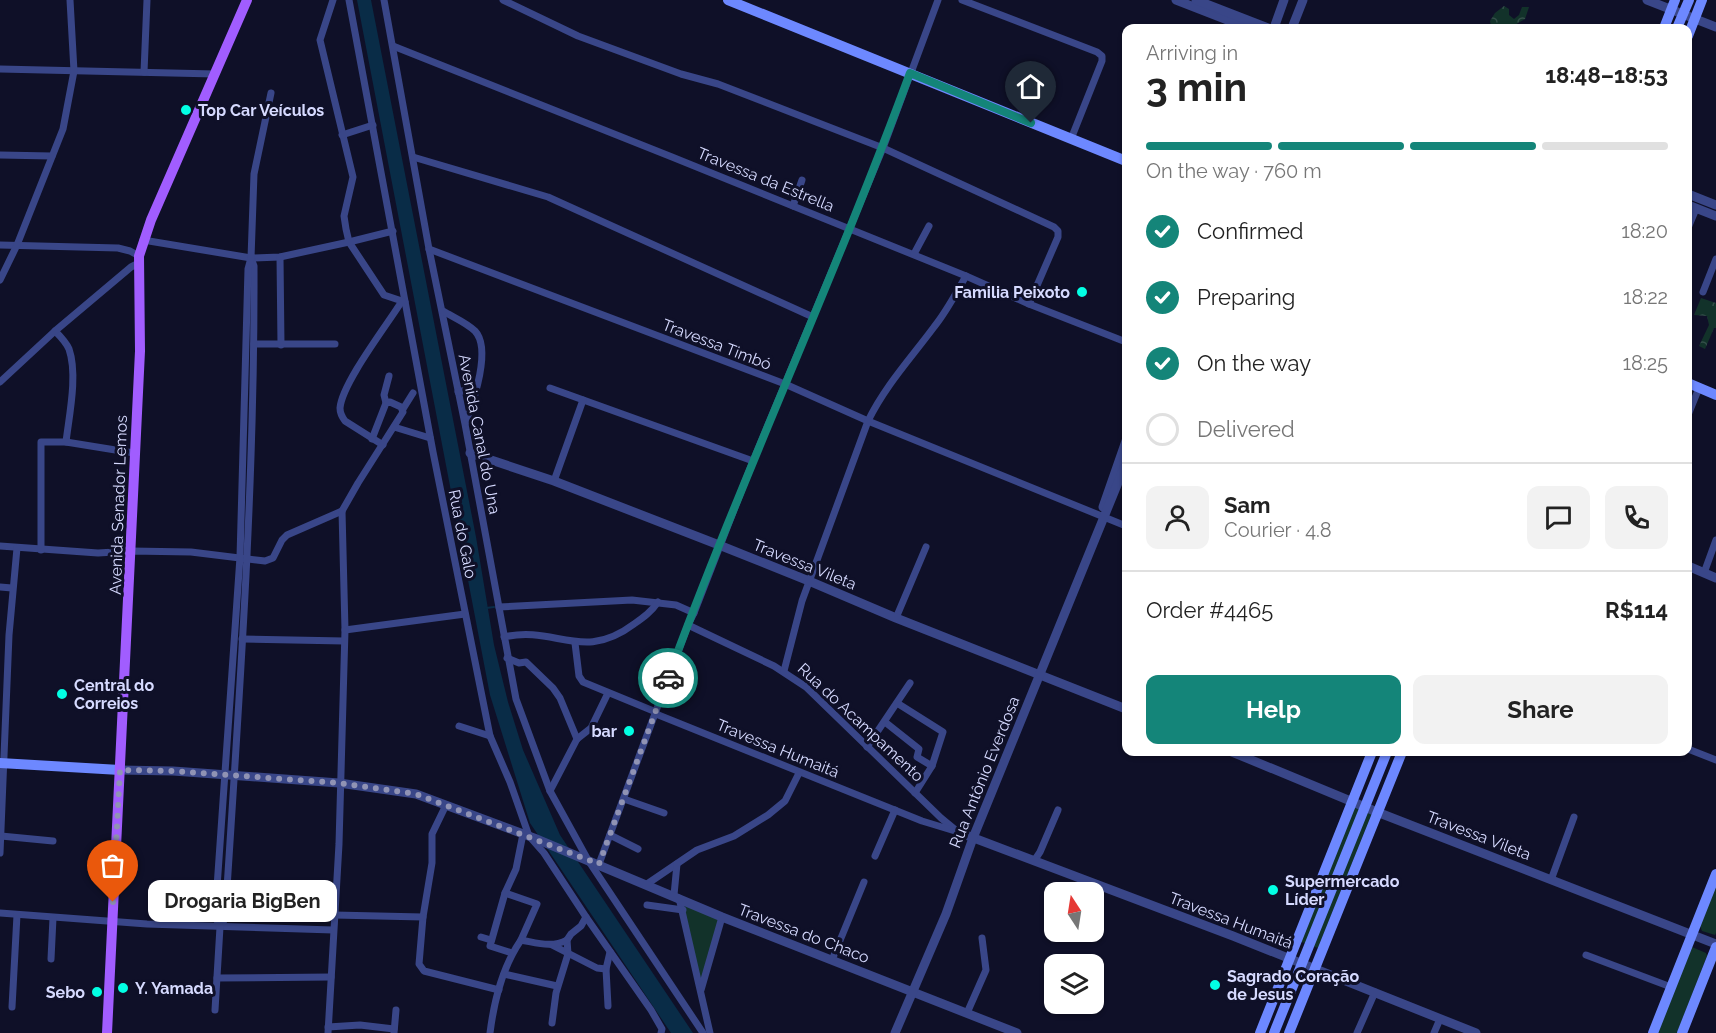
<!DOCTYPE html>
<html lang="en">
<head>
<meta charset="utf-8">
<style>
  :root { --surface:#fff; --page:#f2f2f2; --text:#222; --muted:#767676; --line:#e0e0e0; --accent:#148579 }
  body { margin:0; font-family:Raleway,sans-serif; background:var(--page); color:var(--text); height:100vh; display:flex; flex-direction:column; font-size:22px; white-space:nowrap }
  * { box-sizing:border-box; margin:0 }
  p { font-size:20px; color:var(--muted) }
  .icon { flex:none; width:33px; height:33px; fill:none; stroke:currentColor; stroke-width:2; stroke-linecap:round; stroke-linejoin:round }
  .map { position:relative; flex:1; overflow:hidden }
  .sheet { position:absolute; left:1122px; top:24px; width:570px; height:732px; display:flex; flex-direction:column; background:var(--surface); border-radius:12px; box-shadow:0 2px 4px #0004 }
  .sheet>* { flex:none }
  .needle { width:39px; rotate:348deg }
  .buttons { position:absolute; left:1044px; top:882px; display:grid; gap:12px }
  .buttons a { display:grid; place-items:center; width:60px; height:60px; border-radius:12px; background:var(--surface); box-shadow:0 2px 4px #0004; font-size:30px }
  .pin { position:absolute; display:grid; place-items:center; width:51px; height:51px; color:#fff; margin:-62px -26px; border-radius:50% 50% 50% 0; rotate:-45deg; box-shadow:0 0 6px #0007 }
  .pin .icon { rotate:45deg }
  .courier { position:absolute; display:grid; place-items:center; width:60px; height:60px; margin:-30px; border:4px solid #148579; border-radius:50%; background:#fff; color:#222; box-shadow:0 2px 8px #0007 }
  .bubble { position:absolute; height:42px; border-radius:12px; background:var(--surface); box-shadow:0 2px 4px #0004; font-size:20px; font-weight:700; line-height:42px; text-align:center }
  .overview em { font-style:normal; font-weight:700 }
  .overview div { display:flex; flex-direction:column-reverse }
  .overview { display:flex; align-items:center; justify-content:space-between; height:102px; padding:0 24px }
  h1 { font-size:39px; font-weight:700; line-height:45px }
  .bar { display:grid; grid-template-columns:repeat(4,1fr); gap:9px 6px; align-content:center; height:72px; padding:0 24px }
  .bar i { height:8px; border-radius:4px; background:var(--line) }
  .bar .on { background:var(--accent) }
  .bar p { grid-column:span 4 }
  .line { display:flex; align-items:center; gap:15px; padding:0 24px; border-top:2px solid var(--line) }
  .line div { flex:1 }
  .round { display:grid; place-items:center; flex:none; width:63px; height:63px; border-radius:12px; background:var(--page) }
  ol { padding:0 24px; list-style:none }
  li { display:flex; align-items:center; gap:18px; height:66px }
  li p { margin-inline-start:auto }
  li .icon { padding:6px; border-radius:50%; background:var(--accent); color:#fff; stroke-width:4 }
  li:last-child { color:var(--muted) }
  li i { width:33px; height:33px; border:3px solid var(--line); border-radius:50% }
  .button { display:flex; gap:12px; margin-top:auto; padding:12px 24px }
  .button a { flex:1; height:69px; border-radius:12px; background:var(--accent); color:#fff; font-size:24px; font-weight:700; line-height:69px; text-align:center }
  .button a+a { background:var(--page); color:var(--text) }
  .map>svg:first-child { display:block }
  .forest { fill:url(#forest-crowns) }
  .park { fill:#12322a }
  .water { fill:#092c47 }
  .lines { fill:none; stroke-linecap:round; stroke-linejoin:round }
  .stream { stroke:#092c47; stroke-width:2 }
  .minor { stroke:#394688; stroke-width:7 }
  .tertiary { stroke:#394688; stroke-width:9 }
  .secondary { stroke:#6d88ff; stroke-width:10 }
  .primary { stroke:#a15dff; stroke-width:10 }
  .done { stroke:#9093b4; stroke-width:6; stroke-dasharray:0 10.8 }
  .route { stroke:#148579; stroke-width:8 }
  .poi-dot { fill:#02ffe4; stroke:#0f1028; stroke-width:2 }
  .labels { text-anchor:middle; stroke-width:6; stroke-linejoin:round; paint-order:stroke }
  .poi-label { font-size:16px; font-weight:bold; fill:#d6daff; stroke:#0f1028; text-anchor:start }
  .street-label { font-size:16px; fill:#d6daff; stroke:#0f1028 }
</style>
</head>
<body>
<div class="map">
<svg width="1716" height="1033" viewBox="0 0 1716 1033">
  <defs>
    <pattern id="forest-crowns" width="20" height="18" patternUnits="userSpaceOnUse" patternTransform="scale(1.5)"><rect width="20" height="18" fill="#12322a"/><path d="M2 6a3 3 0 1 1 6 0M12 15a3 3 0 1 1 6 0" fill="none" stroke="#344f4a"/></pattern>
  </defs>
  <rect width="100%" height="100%" fill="#0f1028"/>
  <!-- forest -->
  <g class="forest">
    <polygon points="1504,6 1509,9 1509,15 1514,19 1519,15 1522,7 1529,7 1525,19 1513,26 1513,28 1495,28 1491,26 1490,21 1495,13"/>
    <polygon points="1701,298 1716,303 1716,328 1714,328 1705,349 1699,346 1709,325 1707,316 1694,315"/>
  </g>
  <!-- park -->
  <g class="park">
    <polygon points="1352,806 1361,809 1307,944 1299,941"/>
    <polygon points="1366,810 1372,813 1318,948 1312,946"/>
    <polygon points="1716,885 1716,933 1715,935 1702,931 1700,926"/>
    <polygon points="681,901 720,914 700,989"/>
    <polygon points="1692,947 1706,953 1707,956 1677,1033 1657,1033"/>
  </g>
  <!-- water -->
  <polygon class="water" points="357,0 371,0 476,537 494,645 508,702 523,750 560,835 693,1033 671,1033 530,823 490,695"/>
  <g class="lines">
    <!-- stream -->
    <polyline class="stream" points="486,608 494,607"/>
    <!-- minor -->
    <g class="minor">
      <polyline points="333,0 320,40 353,177 344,216 346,229 349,242 384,295 405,302"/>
      <polyline points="349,0 433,452 490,736 510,782 529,836 544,853 586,917 651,1010 662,1029 661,1033"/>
      <polyline points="384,0 429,249 465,424 516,699 550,791 588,860 703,1033"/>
      <polyline points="503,0 578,36 681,74 718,84 883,148 1054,227 1058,231 1058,237 1029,304"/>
      <polyline points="962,0 1097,52 1102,56 1102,61 1071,139"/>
      <polyline points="393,46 672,157 966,276 1029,304 1126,342"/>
      <polyline points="0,69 215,74"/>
      <polyline points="144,72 147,0"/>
      <polyline points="342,135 373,125"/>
      <polyline points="0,155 52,156"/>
      <polyline points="413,157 548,197 813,317"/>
      <polyline points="793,206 802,180"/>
      <polyline points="1688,228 1696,209"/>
      <polyline points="143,240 251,258 280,257 349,242 393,231"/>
      <polyline points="0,245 118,248 130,251 139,256"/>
      <polyline points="429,249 785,384 868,421 1126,526"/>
      <polyline points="914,254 929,226"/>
      <polyline points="280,257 281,345"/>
      <polyline points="0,280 17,245 63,129 74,71 70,0"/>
      <polyline points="1703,292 1716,259"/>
      <path d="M443,311C453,317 467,323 475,331C492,349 473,402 466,422"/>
      <path d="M55,331C60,336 66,342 69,349C78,375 69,416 66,442"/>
      <polyline points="254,344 335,344"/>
      <polyline points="0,382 55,331 131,267 139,263"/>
      <polyline points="550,388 753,461"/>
      <polyline points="458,392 475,388"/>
      <polyline points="386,403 384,395 389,376"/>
      <polyline points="403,409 413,393"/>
      <polyline points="1688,415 1699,388"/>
      <polyline points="394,427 430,438"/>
      <path d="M383,445L345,421C342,417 340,414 340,408C342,383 387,325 402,301"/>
      <polyline points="554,481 583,400"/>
      <polyline points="0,546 98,553 131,551 191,552 265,561 273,558 282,540 287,535 342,511"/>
      <polyline points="41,550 41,442 66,442 134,453"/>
      <polyline points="1704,573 1716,540"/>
      <polyline points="0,587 12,588"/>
      <polyline points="499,607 632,600 676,605 694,613"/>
      <polyline points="896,618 926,547"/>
      <polyline points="688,625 774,666 806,687 941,818 958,832"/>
      <polyline points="345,630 465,614"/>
      <path d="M504,637C556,625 582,663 634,624C644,617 651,612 658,602"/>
      <polyline points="242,639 344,641"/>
      <polyline points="575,643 579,676 583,682 656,712"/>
      <polyline points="507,658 519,663 526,662 553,688 560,698 577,739"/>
      <path d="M784,671L802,601L868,421C885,386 911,358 934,327C947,311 956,293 966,276"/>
      <polyline points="897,703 943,732 932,766 915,793"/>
      <polyline points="656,714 922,821 955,831"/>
      <polyline points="885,722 919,749 917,757 932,766"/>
      <polyline points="459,726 490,736"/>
      <polyline points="867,747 910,683"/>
      <polyline points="1688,749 1716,760"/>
      <polyline points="550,791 577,739 591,728 608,693"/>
      <polyline points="624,799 664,813"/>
      <polyline points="446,805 432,834 432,863 423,917 419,964 424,971 499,990"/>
      <polyline points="610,835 638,849"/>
      <polyline points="1,836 53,841"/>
      <polyline points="0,853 9,635 17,548"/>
      <polyline points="875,856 895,810"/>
      <polyline points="1034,861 1040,852 1058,810"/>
      <polyline points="599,864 688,625 694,613 753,461 883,148 938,0"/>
      <polyline points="1551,880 1574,817"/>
      <polyline points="647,884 697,850 734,836 768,815 785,801 799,773"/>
      <polyline points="505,893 537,904 521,940"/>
      <polyline points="674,895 677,864"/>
      <polyline points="679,898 710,1033"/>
      <polyline points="647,905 683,910"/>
      <polyline points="0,913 147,924 333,930"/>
      <polyline points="334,915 423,917"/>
      <path d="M220,927L225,919C239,701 255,484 254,266L251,258"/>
      <polyline points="481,937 491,940"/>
      <polyline points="552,945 597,968 606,969"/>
      <polyline points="512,953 490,946 505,893 516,869 523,834"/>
      <polyline points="1586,955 1671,987"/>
      <polyline points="51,959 53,918"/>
      <polyline points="832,960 864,882"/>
      <polyline points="504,974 557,986"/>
      <polyline points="217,978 331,977"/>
      <polyline points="701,990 722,917"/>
      <polyline points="608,1006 606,969 610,952"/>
      <polyline points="12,1007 17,915"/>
      <polyline points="215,1010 220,927 215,916 240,557 248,269 251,258 254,174 271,93"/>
      <polyline points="967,1013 986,970 982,938"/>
      <polyline points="552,1023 556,993 568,954 567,940 571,934 581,926 586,917"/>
      <polyline points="328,1027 360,1025 394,1029"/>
      <polyline points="328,1033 339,844 345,630 342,511 358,483 403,412 401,407 390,402 386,403 372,439"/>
      <polyline points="394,1033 396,1010"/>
      <path d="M490,1033C494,1001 503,966 521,940C538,943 552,948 567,940"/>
      <polyline points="1357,1033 1375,992"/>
      <polyline points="1434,1033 1440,1019"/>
    </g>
    <!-- tertiary -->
    <g class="tertiary">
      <polyline points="1176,0 1248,28"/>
      <polyline points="1196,0 1268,28"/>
      <polyline points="1647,0 1716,27"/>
      <polyline points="1274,28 1284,0"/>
      <polyline points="1292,28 1303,0"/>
      <polyline points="1688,194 1716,205"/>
      <polyline points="1688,205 1716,216"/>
      <polyline points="470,453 554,481 719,545 809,581 896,618 1126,709"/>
      <polyline points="1103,507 1126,441"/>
      <polyline points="1688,566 1716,578"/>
      <polyline points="1232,752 1377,812 1716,944"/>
      <polyline points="120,770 173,771 339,783 416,794 534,838 722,917 1017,1033"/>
      <polyline points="958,832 1233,936 1476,1033"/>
      <polyline points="895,1033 946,914 973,838 1126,463"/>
    </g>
    <!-- secondary -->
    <g class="secondary">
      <polyline points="728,0 1126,161"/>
      <polyline points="1664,28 1675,0"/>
      <polyline points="1677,28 1689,0"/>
      <polyline points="1688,36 1702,0"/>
      <polyline points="1688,383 1716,395"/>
      <polyline points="0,763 120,770"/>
      <polyline points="1260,1033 1372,752"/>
      <polyline points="1274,1033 1387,752"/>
      <polyline points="1289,1033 1402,752"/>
      <polyline points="1653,1033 1716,874"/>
      <polyline points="1682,1033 1716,947"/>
    </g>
    <!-- primary -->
    <polyline class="primary" points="107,1033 140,351 139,256 151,220 247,0"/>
  </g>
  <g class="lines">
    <!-- done -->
    <polyline class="done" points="113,902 120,770 173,771 339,783 416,794 599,864 668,678"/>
    <!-- route -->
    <path class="route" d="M668,678C743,474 835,277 910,73L1031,123"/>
  </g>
  <!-- markers -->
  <g class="poi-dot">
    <circle cx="186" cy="110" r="6"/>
    <circle cx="1082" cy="292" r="6"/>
    <circle cx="62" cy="694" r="6"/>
    <circle cx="629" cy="731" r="6"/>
    <circle cx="1273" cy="890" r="6"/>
    <circle cx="1215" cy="985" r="6"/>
    <circle cx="123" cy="988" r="6"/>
    <circle cx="97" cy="992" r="6"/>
  </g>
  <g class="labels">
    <!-- poi labels -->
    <g class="poi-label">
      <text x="198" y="116">Top Car Veículos</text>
      <text x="1070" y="298" text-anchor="end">Familia Peixoto</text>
      <text x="74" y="691">Central do<tspan x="74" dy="18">Correios</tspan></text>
      <text x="617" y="737" text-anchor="end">bar</text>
      <text x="1285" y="887">Supermercado<tspan x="1285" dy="18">Líder</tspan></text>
      <text x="1227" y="982">Sagrado Coração<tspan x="1227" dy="18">de Jesus</tspan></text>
      <text x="135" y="994">Y. Yamada</text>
      <text x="85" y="998" text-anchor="end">Sebo</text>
    </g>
    <!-- street labels -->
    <g class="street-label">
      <text transform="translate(766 179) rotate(22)" y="6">Travessa da Estrella</text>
      <text transform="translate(717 344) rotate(21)" y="6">Travessa Timbó</text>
      <text transform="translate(480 434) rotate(79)" y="6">Avenida Canal do Una</text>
      <text transform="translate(118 505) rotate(-88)" y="6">Avenida Senador Lemos</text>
      <text transform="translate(463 534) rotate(79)" y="6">Rua do Galo</text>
      <text transform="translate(805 564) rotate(22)" y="6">Travessa Vileta</text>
      <text transform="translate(861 722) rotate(43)" y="6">Rua do Acampamento</text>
      <text transform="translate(778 748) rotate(22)" y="6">Travessa Humaitá</text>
      <text transform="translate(984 772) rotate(-68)" y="6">Rua Antônio Everdosa</text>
      <text transform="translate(1479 835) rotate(21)" y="6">Travessa Vileta</text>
      <text transform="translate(1231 920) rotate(21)" y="6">Travessa Humaitá</text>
      <text transform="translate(804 933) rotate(21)" y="6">Travessa do Chaco</text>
    </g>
  </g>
</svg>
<div class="buttons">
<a><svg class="needle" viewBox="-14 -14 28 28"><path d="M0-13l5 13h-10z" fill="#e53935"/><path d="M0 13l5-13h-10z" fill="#767676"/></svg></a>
<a><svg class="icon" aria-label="layers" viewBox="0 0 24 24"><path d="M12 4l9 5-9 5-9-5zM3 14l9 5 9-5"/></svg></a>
</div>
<div class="pin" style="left:113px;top:902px;background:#ea580c"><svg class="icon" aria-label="bag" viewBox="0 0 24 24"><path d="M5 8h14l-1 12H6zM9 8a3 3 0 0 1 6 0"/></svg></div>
<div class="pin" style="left:1031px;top:123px;background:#1f2937"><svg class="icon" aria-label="home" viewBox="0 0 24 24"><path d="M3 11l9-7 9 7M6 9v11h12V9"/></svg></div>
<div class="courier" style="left:668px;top:678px"><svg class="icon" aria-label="car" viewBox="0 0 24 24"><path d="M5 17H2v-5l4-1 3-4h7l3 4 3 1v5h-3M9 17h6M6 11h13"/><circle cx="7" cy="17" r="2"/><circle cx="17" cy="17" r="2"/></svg></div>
<div class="bubble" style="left:148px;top:880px;width:189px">Drogaria BigBen</div>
<section class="sheet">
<div class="overview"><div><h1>3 min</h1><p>Arriving in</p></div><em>18:48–18:53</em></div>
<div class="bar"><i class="on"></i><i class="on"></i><i class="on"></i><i></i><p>On the way · 760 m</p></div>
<ol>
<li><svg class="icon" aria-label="check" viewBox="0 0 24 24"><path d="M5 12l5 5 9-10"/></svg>Confirmed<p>18:20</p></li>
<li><svg class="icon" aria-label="check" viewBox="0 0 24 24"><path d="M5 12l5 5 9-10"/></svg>Preparing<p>18:22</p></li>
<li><svg class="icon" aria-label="check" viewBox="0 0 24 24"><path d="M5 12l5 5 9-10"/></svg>On the way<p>18:25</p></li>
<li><i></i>Delivered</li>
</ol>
<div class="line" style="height:108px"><a class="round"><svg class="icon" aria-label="person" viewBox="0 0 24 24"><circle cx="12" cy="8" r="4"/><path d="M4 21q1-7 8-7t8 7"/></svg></a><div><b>Sam</b><p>Courier · 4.8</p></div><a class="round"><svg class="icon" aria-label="chat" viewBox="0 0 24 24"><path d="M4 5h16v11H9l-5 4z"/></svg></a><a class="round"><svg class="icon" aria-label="phone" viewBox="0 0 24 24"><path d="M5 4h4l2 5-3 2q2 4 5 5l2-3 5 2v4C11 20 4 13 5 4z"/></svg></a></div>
<div class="line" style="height:78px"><div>Order #4465</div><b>R$114</b></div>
<div class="button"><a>Help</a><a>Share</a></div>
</section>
</div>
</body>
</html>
